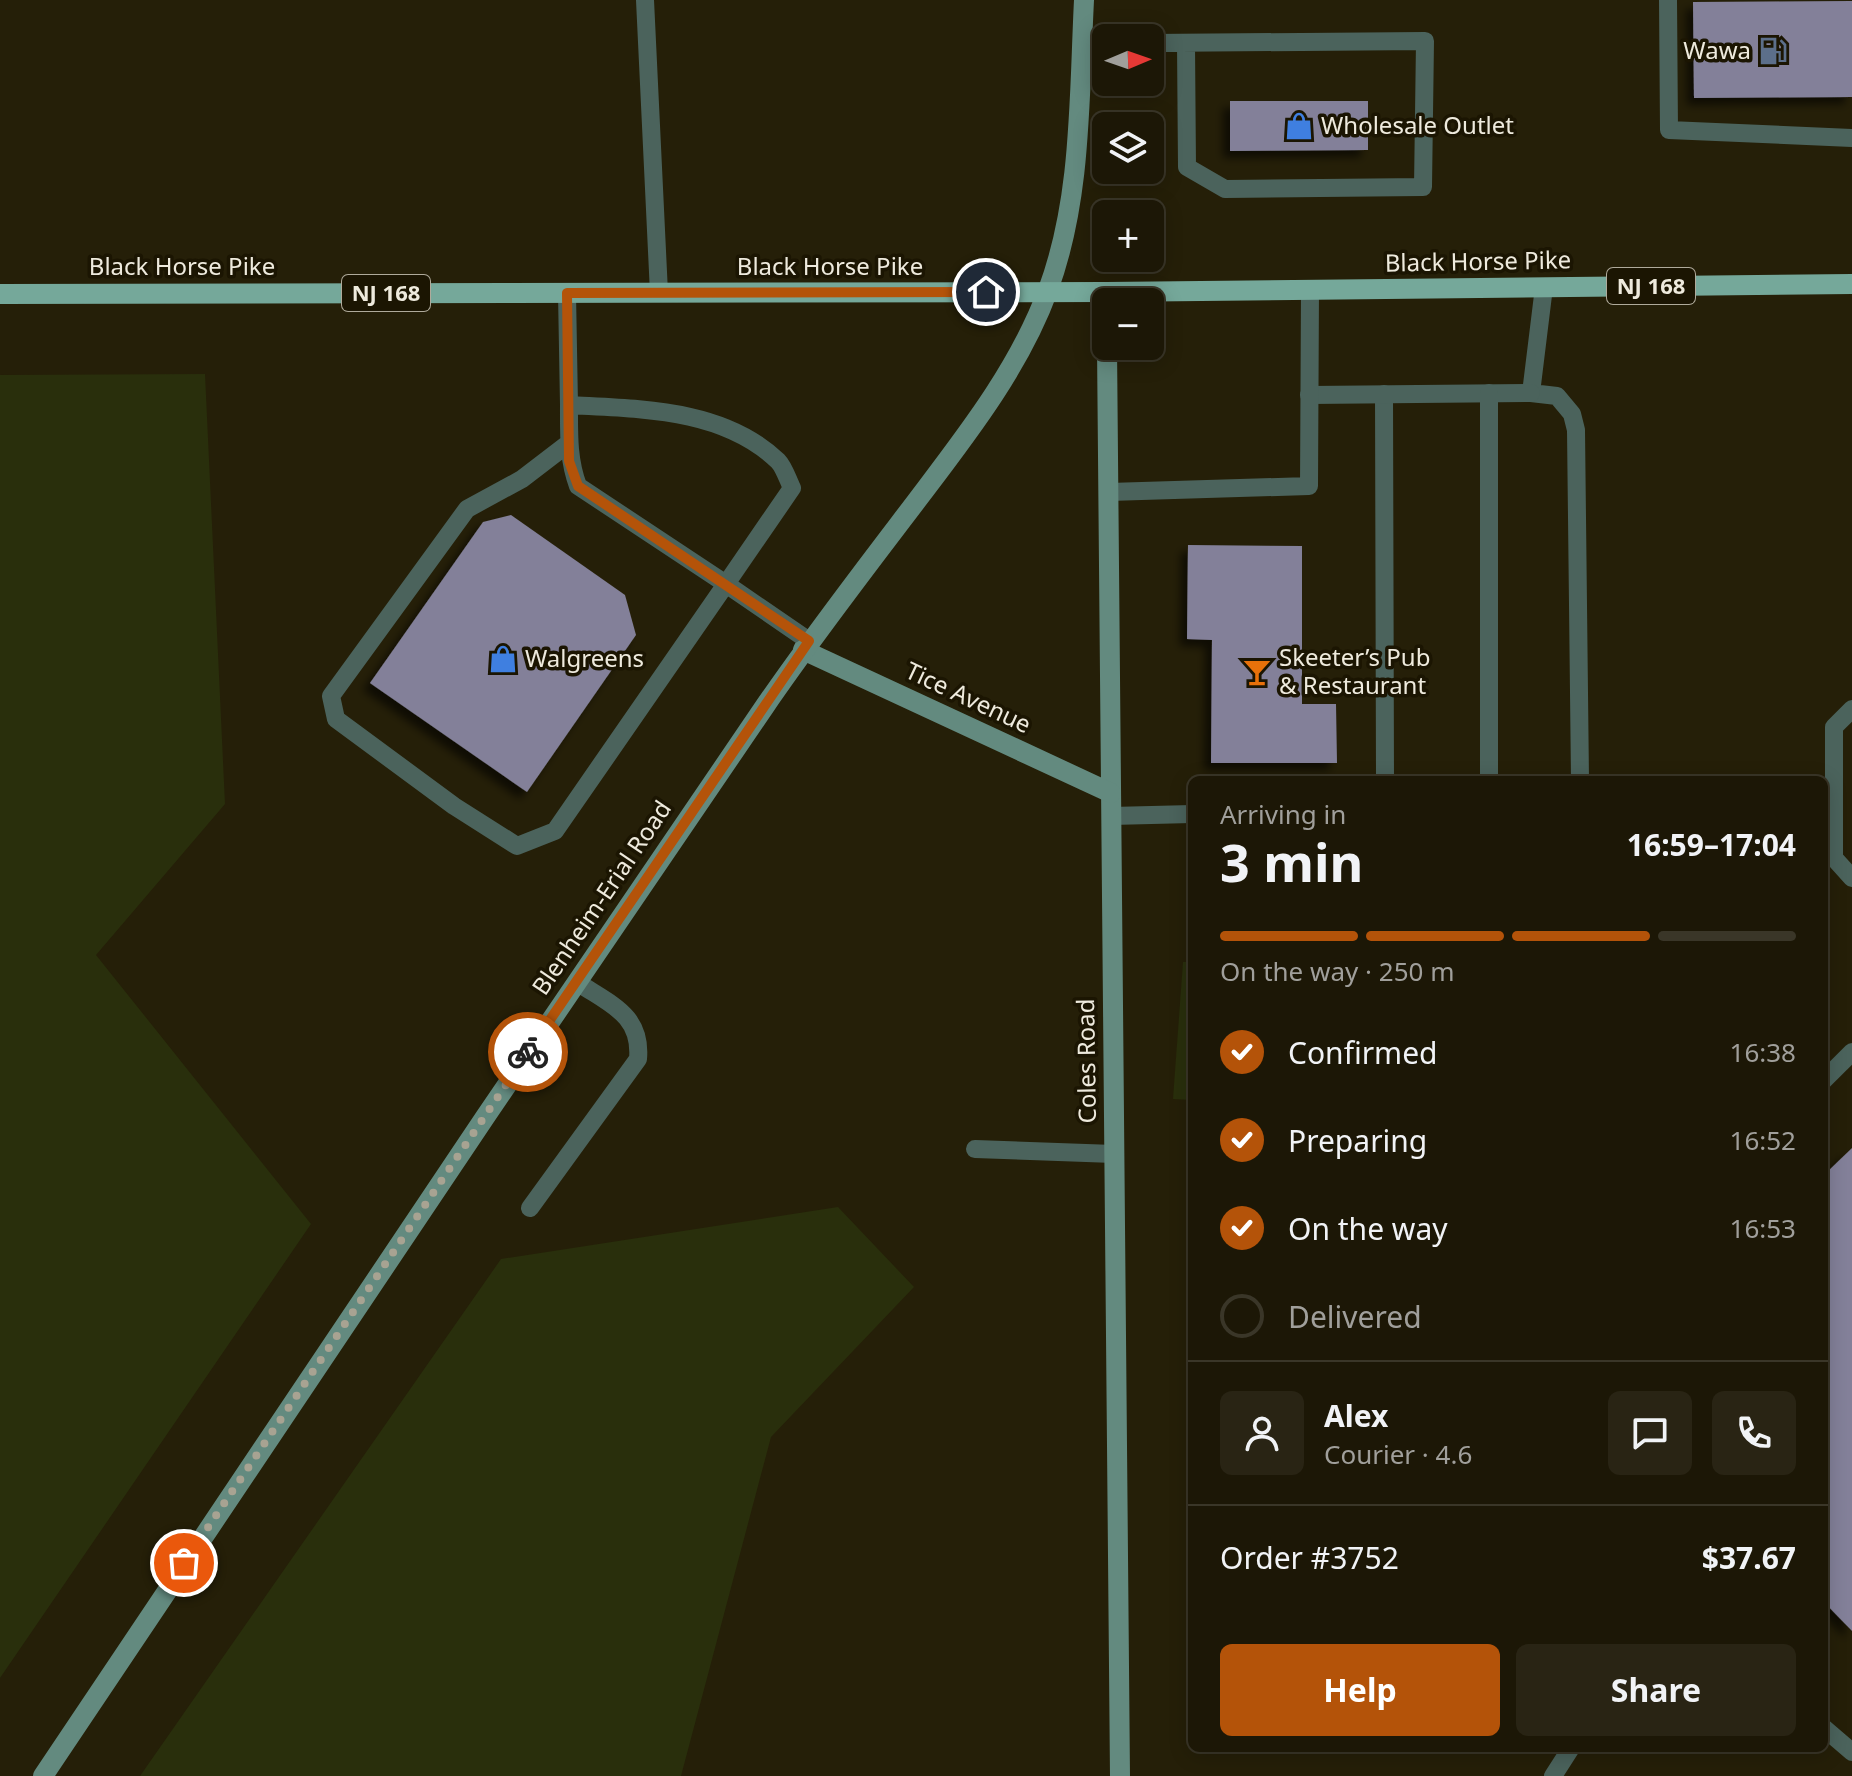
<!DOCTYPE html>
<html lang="en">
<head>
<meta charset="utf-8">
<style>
  :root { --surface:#1c1706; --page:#292414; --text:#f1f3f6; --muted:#a09f9b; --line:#3a3628; --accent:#b45309 }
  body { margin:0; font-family:"Noto Sans",sans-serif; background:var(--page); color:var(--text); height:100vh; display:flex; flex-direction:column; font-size:30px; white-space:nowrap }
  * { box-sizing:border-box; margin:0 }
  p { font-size:26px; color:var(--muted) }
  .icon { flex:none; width:44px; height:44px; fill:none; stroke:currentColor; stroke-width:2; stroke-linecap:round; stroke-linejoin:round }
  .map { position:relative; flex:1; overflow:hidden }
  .side { position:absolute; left:1188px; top:776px; width:640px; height:976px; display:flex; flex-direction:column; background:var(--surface); border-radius:12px; box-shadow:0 4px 20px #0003,0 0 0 2px var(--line) }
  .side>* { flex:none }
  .needle { width:52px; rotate:88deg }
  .fabs { position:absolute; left:1092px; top:24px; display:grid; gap:16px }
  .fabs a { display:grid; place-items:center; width:72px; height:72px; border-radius:12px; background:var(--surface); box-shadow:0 4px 20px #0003,0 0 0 2px var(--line); font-size:40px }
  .pin { position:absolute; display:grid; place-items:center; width:68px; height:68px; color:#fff; margin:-34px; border:4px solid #fff; border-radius:50%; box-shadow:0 2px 8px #0007 }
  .courier { position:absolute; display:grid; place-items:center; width:80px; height:80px; margin:-40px; border:6px solid #b45309; border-radius:50%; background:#fff; color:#222; box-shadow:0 2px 10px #0007 }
  .overview em { font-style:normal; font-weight:700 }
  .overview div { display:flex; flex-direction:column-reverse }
  .overview { display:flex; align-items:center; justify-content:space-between; height:136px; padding:0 32px }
  h1 { font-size:52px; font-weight:700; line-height:60px }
  .bar { display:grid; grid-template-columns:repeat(4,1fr); gap:12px 8px; align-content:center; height:96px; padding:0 32px }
  .bar i { height:10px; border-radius:6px; background:var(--line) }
  .bar .active { background:var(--accent) }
  .bar p { grid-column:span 4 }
  .line { display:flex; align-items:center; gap:20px; padding:0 32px; border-top:2px solid var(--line) }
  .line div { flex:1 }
  .round { display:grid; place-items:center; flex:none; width:84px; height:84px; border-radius:12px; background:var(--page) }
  ol { padding:0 32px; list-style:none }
  li { display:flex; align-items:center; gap:24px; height:88px }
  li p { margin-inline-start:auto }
  li .icon { padding:8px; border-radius:50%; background:var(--accent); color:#fff; stroke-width:4 }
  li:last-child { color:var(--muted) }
  li i { width:44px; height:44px; border:4px solid var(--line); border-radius:50% }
  .cta { display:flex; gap:16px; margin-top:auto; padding:16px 32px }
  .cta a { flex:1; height:92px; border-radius:12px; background:var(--accent); color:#fff; font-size:32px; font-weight:700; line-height:92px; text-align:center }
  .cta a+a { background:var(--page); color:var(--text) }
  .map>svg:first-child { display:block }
  .green { fill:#292f0c }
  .building { fill:#838099; filter:url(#shadow) }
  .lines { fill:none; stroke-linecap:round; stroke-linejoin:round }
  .lane { stroke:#4b635c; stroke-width:18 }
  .secondary { stroke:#638a7f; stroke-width:20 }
  .primary { stroke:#75a89a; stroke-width:20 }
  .done { stroke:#a8a392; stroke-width:8; stroke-dasharray:0 14.4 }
  .route { stroke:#b45309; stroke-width:10 }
  .labels { text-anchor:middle; stroke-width:7; stroke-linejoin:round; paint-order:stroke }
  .shield { fill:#1b1502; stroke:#afaa9b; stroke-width:2 }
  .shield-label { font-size:22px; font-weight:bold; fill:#eeeadd }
  .poi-label { font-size:24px; fill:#eeeadd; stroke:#1b1502; text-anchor:start }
  .street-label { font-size:24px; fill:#eeeadd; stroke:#1b1502 }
</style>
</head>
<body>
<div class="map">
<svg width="1852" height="1776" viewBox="0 0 1852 1776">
  <defs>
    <filter id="shadow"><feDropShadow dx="-7" dy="7" stdDeviation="4" flood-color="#0009"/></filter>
  </defs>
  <rect width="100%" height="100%" fill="#251f08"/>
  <!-- green -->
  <g class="green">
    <polygon points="205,374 225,804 96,955 311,1224 0,1678 0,375"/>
    <polygon points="1183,962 1192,962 1192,1100 1173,1099"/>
    <polygon points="838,1207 914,1287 771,1437 681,1776 140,1776 501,1259"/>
  </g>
  <!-- building -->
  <g class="building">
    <polygon points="1852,1 1852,97 1694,98 1693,2"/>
    <polygon points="1230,101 1368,101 1368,150 1230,151"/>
    <polygon points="511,515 625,595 636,635 527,792 370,683 483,522"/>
    <polygon points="1188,545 1302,546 1302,704 1336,704 1337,763 1211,763 1212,640 1187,639"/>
    <polygon points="1852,1148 1852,1631 1824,1602 1824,1175"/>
  </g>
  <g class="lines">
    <!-- lane -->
    <g class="lane">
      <polyline points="645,0 659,293"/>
      <polyline points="1668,0 1669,130 1852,138"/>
      <polyline points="1082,39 1106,41"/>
      <polyline points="1150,43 1425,41 1423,187 1225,189 1187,167 1186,45"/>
      <polyline points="1544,287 1531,393 1557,396 1572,414 1576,430 1580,780"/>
      <polyline points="567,293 569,405"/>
      <polyline points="1384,394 1385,780"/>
      <polyline points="1309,395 1531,393"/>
      <path d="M569,443L522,479L467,509L331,696L336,719L454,806L517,846L555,831L726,584L578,486C568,459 569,434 569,405C639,409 723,408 778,461C784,467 788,480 792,488L726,584L809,641"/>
      <polyline points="1109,492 1309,486 1310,290"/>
      <polyline points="1852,709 1834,727 1834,858 1852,878"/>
      <polyline points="1489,780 1489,393"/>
      <polyline points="1111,816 1192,814"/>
      <polyline points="1824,1080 1852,1052"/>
      <polyline points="975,1149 1114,1154"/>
      <path d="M530,1208L638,1059C642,1014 609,1004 577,982"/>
      <polyline points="1824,1728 1852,1752"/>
      <polyline points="1553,1776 1571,1748"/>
    </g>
    <!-- secondary -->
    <g class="secondary">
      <polyline points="1107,346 1120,1776"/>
      <polyline points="803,650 1111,793"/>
      <path d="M43,1776C281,1418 522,1061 765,706C813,636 864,570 915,503C965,437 1019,369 1048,290C1082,198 1079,97 1084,0"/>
    </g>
    <!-- primary -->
    <polyline class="primary" points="0,294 1106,292 1852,284"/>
  </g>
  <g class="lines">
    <!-- done -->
    <polyline class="done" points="184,1563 528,1052"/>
    <!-- route -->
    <polyline class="route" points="528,1052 809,641 578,486 569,461 567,293 986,292"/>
  </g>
  <!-- icons -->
  <defs>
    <symbol id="fuel-bare" viewBox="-9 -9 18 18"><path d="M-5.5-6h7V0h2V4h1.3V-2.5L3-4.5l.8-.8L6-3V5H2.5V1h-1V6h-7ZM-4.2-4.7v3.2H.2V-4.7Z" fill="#5c6f8a" stroke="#1b1502" stroke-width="2.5" paint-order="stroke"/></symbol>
    <symbol id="shop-bare" viewBox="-9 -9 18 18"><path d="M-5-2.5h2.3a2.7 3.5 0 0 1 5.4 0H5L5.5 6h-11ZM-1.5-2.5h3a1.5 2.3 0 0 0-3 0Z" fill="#3f7fe0" stroke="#1b1502" stroke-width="2.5" paint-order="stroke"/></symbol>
    <symbol id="bar-bare" viewBox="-9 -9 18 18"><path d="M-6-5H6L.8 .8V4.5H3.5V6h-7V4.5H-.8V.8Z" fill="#e8710a" stroke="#1b1502" stroke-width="2.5" paint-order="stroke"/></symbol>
  </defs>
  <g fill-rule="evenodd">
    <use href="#fuel-bare" x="1753" y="31" width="40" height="40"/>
    <use href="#shop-bare" x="1279" y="106" width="40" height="40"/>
    <use href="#shop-bare" x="483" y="639" width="40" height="40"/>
    <use href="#bar-bare" x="1237" y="652" width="40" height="40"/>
  </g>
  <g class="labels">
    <!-- shield labels -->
    <g class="shield">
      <rect x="1607" y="268" width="88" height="36" rx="6"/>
      <rect x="342" y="275" width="88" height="36" rx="6"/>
    </g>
    <g class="shield-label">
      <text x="1651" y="294">NJ 168</text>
      <text x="386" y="301">NJ 168</text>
    </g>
    <!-- poi labels -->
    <g class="poi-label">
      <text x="1751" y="59" text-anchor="end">Wawa</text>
      <text x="1321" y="134">Wholesale Outlet</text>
      <text x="1279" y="666">Skeeter’s Pub<tspan x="1279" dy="28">&amp; Restaurant</tspan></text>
      <text x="525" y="667">Walgreens</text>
    </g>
    <!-- street labels -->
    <g class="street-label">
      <text transform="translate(1478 262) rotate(-1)" y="8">Black Horse Pike</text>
      <text x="182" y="275">Black Horse Pike</text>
      <text x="830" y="275">Black Horse Pike</text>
      <text transform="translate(968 698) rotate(25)" y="8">Tice Avenue</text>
      <text transform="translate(602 898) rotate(-56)" y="8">Blenheim-Erial Road</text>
      <text transform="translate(1087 1061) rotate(-91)" y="8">Coles Road</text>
    </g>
  </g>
</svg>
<div class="fabs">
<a><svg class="needle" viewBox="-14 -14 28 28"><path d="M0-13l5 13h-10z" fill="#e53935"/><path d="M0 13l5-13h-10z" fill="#a09f9b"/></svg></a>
<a><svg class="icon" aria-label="layers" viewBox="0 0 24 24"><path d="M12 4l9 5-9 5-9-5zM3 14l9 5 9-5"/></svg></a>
<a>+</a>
<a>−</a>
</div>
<div class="pin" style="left:184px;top:1563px;background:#ea580c"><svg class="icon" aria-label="bag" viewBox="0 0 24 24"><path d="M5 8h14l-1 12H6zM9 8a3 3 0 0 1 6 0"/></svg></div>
<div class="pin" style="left:986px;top:292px;background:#1f2937"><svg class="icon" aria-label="home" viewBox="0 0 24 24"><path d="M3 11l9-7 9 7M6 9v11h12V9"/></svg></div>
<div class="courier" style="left:528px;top:1052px"><svg class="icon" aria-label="bike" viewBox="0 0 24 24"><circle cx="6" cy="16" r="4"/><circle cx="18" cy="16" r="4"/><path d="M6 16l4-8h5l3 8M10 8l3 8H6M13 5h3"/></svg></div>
<section class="side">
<div class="overview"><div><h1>3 min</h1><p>Arriving in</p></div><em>16:59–17:04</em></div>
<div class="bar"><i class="active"></i><i class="active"></i><i class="active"></i><i></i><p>On the way · 250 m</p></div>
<ol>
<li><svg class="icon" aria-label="check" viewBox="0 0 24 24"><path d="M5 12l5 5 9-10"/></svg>Confirmed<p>16:38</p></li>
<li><svg class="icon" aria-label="check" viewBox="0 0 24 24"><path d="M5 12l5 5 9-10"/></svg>Preparing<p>16:52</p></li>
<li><svg class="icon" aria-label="check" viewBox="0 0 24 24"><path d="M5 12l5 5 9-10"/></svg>On the way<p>16:53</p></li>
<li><i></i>Delivered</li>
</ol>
<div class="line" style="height:144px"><a class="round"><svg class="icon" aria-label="person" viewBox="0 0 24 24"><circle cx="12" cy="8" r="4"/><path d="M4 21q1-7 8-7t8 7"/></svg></a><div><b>Alex</b><p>Courier · 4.6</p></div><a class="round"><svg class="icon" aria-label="chat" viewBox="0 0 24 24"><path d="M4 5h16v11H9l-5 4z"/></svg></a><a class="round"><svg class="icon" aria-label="phone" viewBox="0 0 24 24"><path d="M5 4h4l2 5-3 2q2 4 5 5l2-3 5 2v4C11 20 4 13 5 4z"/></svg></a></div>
<div class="line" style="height:104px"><div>Order #3752</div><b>$37.67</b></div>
<div class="cta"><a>Help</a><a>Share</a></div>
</section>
</div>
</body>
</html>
